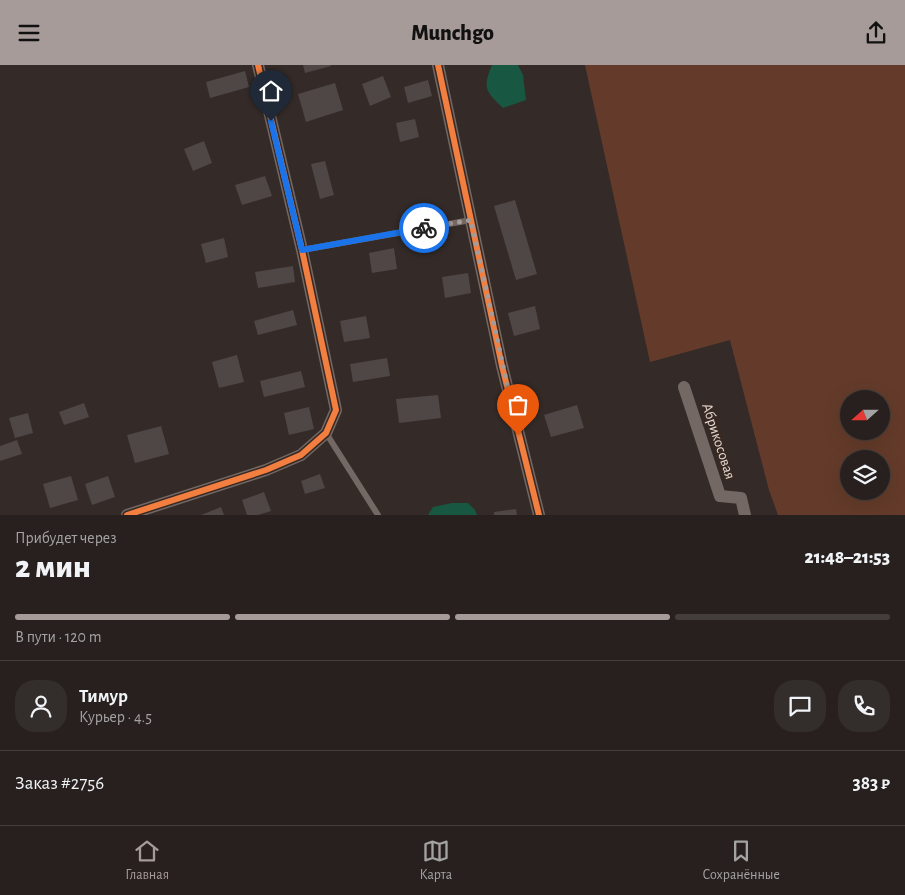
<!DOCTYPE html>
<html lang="ru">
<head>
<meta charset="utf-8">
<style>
  :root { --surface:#27201e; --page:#332d2b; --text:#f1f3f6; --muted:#a4a3a4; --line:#433e3c; --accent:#a69b98 }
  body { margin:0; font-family:"Alegreya Sans",sans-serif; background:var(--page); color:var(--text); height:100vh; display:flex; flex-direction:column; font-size:19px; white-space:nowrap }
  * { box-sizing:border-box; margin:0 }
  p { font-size:16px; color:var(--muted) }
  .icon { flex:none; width:28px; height:28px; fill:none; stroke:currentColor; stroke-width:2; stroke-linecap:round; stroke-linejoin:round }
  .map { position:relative; height:450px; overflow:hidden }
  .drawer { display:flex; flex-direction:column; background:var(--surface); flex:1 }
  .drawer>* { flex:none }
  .needle { width:32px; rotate:249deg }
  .buttons { position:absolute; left:840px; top:325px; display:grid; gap:10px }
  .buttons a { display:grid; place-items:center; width:50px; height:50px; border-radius:50%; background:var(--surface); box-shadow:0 5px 20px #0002,0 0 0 1px var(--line); font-size:25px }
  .pin { position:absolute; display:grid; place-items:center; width:42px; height:42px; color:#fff; margin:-51px -21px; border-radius:50% 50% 50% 0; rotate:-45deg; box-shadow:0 0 5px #0007 }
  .pin .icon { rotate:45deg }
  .courier { position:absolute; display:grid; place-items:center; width:50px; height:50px; margin:-25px; border:4px solid #1a73e8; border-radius:50%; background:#fff; color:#222; box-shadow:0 1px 6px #0007 }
  .summary em { font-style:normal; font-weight:800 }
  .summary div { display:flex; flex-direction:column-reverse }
  .summary { display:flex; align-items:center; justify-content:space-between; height:85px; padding:0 15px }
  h1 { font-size:32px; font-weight:800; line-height:38px }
  .bar { display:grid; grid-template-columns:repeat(4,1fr); gap:8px 5px; align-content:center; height:60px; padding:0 15px }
  .bar i { height:6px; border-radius:4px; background:var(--line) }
  .bar .on { background:var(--accent) }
  .bar p { grid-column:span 4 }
  .line { display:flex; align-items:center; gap:12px; padding:0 15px; border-top:1px solid var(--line) }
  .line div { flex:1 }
  .round { display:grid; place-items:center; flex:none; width:52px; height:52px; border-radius:20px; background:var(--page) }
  header { display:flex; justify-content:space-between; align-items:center; height:65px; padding:0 15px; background:var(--accent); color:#111; font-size:22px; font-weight:800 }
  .dock { display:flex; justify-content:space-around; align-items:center; height:70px; border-top:1px solid var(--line); background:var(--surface); font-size:14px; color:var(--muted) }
  .dock a { display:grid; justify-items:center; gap:2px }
  .dock .on { color:var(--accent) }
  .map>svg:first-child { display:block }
  .green { fill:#643b2a; fill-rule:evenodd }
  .water { fill:#185741 }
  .building { fill:#4e4745 }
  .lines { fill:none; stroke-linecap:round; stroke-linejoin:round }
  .service { stroke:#736864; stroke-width:6 }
  .minor { stroke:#736864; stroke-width:12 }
  .cycleway-casing { stroke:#392923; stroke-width:9 }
  .cycleway { stroke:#f27e40; stroke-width:6 }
  .done { stroke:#a69b98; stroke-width:5; stroke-dasharray:0 9 }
  .route { stroke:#1a73e8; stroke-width:6 }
  .labels { text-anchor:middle; stroke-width:5; stroke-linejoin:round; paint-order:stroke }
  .street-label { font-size:15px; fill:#e3d8d4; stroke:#392923 }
</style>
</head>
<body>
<header><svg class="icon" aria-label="menu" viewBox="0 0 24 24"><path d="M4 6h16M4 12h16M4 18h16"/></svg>Munchgo<svg class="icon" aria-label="share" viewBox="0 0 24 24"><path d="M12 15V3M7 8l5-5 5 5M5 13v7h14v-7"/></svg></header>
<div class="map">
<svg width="905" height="450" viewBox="0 0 905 450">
  <rect width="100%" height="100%" fill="#342b28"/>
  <!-- green -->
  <path class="green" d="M585,0H905V450H778L769,425L730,275L650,297ZM849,334H881V366H849ZM849,394H881V426H849Z"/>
  <!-- water -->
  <g class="water">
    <path d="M492,0H518L523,10L526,35L503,43C486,26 482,24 492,0Z"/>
    <polygon points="452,438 468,438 475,445 477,450 428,450 433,442"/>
  </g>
  <!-- building -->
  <g class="building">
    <polygon points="303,0 331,0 331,1 305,8"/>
    <polygon points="245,6 249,22 210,33 206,17"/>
    <polygon points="383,11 391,32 370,41 362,19"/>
    <polygon points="428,15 432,31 408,38 404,22"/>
    <polygon points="335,18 343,45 306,57 298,29"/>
    <polygon points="415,54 419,72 400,77 396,58"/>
    <polygon points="204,76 212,98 193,106 184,84"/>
    <polygon points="325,96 334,130 320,134 311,99"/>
    <polygon points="265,111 272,131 242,140 235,120"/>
    <polygon points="515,135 537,209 516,215 494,141"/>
    <polygon points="224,173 228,192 206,198 201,179"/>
    <polygon points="394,183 397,204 372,208 369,188"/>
    <polygon points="293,201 295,217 258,223 255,207"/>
    <polygon points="468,208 471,228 445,233 442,212"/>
    <polygon points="535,241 540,264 514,271 508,248"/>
    <polygon points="293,245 297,260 258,270 254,256"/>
    <polygon points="366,251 370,273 344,277 340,256"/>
    <polygon points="237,290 244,317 219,323 212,297"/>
    <polygon points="387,293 390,311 353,317 350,299"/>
    <polygon points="301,306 305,322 264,332 260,316"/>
    <polygon points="438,330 441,353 399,358 396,334"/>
    <polygon points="84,338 89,352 64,360 59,347"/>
    <polygon points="577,340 584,363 551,372 544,350"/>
    <polygon points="309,342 314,364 289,370 284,348"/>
    <polygon points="28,348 33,368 15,373 9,353"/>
    <polygon points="161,361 169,389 135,398 127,370"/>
    <polygon points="17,375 22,389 0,396 0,381"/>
    <polygon points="320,409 325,423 305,429 301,416"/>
    <polygon points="71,411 78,435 50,443 43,419"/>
    <polygon points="108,411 115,432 92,440 85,419"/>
    <polygon points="264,427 271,446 258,450 247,450 242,435"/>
    <polygon points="221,442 224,450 201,450"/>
    <polygon points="516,444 517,450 494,450 494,447"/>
  </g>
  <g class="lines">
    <!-- service -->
    <g class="service">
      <polyline points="302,185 471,155"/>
      <polyline points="326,368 378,450"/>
    </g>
    <!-- minor -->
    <g class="minor">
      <polyline points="438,0 502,301 539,450"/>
      <polyline points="684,322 720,431 741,433 745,450"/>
      <polyline points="127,450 266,405 301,390 326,368 336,345 302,185 258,0"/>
    </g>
    <defs>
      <g id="cycleway">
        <polyline points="438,0 502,301 539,450"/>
        <polyline points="127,450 266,405 301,390 326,368 336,345 302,185 258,0"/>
      </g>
    </defs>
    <!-- cycleway casing -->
    <use href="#cycleway" class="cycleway-casing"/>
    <!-- cycleway -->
    <use href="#cycleway" class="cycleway"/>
  </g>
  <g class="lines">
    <!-- done -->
    <polyline class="done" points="424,163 471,155 518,370"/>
    <!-- route -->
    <polyline class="route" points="271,56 302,185 424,163"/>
  </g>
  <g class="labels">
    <!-- street labels -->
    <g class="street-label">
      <text transform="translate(719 376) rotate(72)" y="5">Абрикосовая</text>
    </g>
  </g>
</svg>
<div class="buttons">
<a><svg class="needle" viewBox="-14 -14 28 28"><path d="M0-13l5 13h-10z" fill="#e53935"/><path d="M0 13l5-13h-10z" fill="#a4a3a4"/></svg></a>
<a><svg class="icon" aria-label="layers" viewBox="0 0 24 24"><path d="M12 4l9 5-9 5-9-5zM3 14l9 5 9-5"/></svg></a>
</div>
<div class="pin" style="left:518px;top:370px;background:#ea580c"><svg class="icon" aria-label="bag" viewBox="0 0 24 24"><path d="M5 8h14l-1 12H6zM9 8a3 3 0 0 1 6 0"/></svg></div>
<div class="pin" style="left:271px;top:56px;background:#1f2937"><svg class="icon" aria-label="home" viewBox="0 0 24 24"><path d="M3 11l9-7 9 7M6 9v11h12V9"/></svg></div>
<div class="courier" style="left:424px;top:163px"><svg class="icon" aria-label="bike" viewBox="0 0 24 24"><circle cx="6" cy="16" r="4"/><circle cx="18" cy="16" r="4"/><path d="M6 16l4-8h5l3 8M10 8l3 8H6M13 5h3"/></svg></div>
</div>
<section class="drawer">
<div class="summary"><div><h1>2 мин</h1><p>Прибудет через</p></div><em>21:48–21:53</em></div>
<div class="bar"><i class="on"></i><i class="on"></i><i class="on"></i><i></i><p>В пути · 120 m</p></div>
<div class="line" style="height:90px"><a class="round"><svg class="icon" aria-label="person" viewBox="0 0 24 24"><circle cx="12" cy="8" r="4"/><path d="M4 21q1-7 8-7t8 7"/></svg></a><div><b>Тимур</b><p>Курьер · 4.5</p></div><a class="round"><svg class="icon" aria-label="chat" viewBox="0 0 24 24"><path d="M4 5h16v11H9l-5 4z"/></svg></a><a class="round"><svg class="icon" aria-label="phone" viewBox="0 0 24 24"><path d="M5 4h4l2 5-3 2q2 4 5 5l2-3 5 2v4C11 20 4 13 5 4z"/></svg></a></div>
<div class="line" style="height:65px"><div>Заказ #2756</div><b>383 ₽</b></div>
</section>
<nav class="dock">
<a class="on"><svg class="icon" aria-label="home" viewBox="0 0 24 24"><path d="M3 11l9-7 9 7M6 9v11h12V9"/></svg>Главная</a>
<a><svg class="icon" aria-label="map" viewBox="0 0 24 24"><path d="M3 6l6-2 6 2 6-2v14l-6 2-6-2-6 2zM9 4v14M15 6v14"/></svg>Карта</a>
<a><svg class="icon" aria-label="saved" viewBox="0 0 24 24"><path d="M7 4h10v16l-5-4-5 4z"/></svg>Сохранённые</a>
</nav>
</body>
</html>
